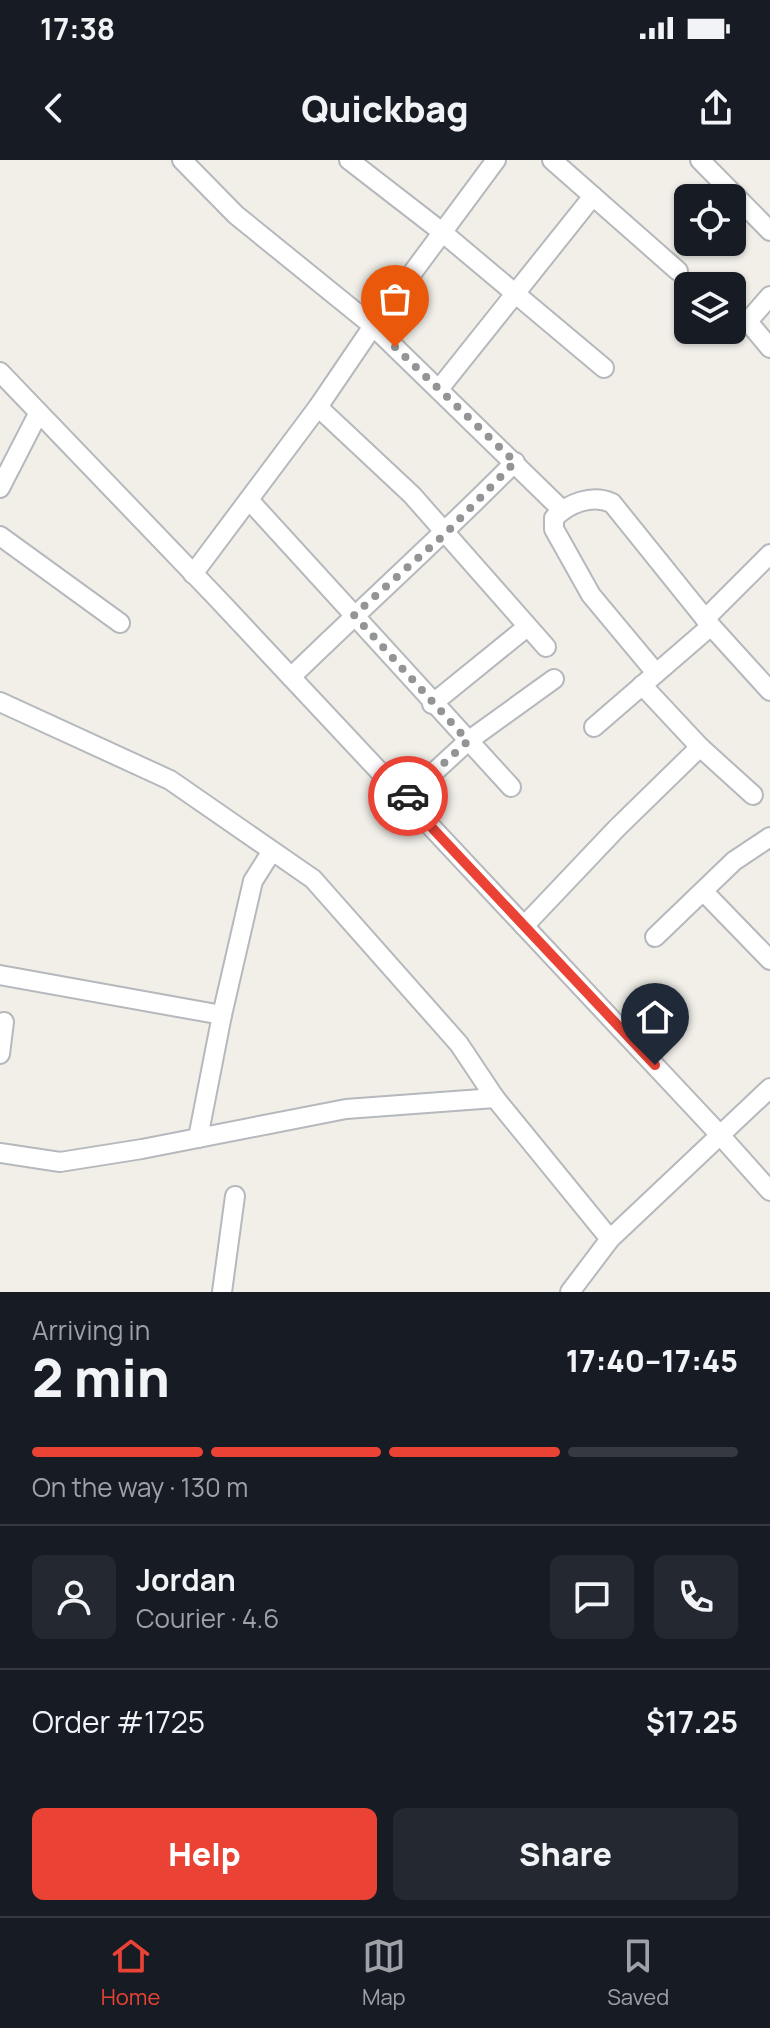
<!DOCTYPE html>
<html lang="en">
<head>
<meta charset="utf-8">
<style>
  :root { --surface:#171b24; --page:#242831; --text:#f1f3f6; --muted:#9ea1a6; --line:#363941; --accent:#ea4335 }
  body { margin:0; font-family:Manrope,sans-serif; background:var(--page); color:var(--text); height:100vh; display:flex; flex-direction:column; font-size:30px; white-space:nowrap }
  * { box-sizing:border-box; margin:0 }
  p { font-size:26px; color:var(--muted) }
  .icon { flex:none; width:44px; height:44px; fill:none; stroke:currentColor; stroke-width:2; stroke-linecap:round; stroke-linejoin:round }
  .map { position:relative; height:1132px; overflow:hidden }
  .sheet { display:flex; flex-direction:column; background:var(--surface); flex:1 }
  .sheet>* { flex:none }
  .buttons { position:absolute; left:674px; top:24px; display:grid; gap:16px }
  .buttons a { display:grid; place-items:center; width:72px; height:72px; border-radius:12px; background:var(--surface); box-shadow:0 2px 6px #0004; font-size:40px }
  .pin { position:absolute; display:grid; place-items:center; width:68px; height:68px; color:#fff; margin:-82px -34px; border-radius:50% 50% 50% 0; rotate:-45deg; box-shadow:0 0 8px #0007 }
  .pin .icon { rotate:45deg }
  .courier { position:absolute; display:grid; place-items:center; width:80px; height:80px; margin:-40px; border:6px solid #ea4335; border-radius:50%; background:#fff; color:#222; box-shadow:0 2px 10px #0007 }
  .overview em { font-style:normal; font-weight:800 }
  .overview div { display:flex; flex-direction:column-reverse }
  .overview { display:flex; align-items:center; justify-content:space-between; height:136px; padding:0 32px }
  h1 { font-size:52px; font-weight:800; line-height:60px }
  .bar { display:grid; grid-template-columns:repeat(4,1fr); gap:12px 8px; align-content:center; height:96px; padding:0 32px }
  .bar i { height:10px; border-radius:6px; background:var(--line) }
  .bar .active { background:var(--accent) }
  .bar p { grid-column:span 4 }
  .line { display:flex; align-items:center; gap:20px; padding:0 32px; border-top:2px solid var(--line) }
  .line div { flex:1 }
  .round { display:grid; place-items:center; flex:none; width:84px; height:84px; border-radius:12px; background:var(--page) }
  .primary-button { display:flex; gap:16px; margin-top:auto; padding:16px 32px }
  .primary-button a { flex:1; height:92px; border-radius:12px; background:var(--accent); color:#fff; font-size:32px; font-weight:800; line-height:92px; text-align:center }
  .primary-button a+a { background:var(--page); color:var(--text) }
  .status { display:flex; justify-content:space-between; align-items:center; height:56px; padding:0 40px; background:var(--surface); direction:ltr }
  .status svg { height:22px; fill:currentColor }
  header { display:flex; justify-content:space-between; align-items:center; height:104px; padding:0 32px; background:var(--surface); font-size:36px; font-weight:800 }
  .menu { display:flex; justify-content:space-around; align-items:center; height:112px; border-top:2px solid var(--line); background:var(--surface); font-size:22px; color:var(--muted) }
  .menu a { display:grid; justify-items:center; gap:4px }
  .menu .active { color:var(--accent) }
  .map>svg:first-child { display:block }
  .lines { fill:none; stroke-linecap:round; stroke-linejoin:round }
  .minor-casing { stroke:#b5b8bc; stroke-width:22 }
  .minor { stroke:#fff; stroke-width:18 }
  .done { stroke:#929495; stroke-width:8; stroke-dasharray:0 14.4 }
  .route { stroke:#ea4335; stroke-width:10 }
</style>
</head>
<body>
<div class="status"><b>17:38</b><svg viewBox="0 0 49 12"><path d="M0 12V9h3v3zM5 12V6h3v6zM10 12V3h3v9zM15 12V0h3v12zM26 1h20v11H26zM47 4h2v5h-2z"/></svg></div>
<header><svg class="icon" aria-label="back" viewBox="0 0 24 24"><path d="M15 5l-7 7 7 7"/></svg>Quickbag<svg class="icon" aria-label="share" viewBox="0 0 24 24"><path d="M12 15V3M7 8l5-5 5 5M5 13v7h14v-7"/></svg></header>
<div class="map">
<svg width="770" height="1132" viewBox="0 0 770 1132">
  <rect width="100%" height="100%" fill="#f1efe8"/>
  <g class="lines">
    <defs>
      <g id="minor">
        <polyline points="182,0 236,55 373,166 562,350"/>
        <polyline points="349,0 442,72 604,208"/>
        <polyline points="552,0 678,111"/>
        <polyline points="700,0 770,71"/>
        <polyline points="770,136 750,159 750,164 770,188"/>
        <polyline points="0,212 216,437 720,975 770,1031"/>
        <polyline points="439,229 593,36"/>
        <polyline points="318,247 412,335 546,487"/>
        <polyline points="0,328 38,254"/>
        <polyline points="249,340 511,627"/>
        <polyline points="0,376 120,463"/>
        <polyline points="193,414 318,247 373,166 496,0"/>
        <polyline points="705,459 770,394"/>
        <path d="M656,513L591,435L554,369V358C569,343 592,334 612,343L711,466L770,531"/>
        <path d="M291,517C365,445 442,376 515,302"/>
        <polyline points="642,525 700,587 753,635"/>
        <polyline points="0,542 170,620 313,719 459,884 495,938 610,1079"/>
        <polyline points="432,544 527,467"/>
        <polyline points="594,567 711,466"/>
        <polyline points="405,639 468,581 554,519"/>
        <polyline points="704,732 770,800"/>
        <polyline points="524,766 617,668 700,587"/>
        <polyline points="655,777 734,701 770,677"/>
        <polyline points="0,815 222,855 198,978"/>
        <polyline points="222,855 253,721 272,691"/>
        <polyline points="0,894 4,862"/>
        <polyline points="0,993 60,1002 142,989 346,949 495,938"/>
        <polyline points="222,1132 235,1036"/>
        <polyline points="570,1132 610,1079 770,928"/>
      </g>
    </defs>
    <!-- minor casing -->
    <use href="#minor" class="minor-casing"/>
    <!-- minor -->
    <use href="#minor" class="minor"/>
  </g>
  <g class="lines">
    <!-- done -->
    <polyline class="done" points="395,187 515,302 445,374 354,455 468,581 408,636"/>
    <!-- route -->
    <polyline class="route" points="408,636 405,639 655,905"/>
  </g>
</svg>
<div class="buttons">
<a><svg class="icon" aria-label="locate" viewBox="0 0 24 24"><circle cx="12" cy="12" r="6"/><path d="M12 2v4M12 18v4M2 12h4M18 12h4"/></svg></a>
<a><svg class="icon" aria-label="layers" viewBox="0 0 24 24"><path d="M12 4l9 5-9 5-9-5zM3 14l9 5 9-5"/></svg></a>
</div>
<div class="pin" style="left:395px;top:187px;background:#ea580c"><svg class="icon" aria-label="bag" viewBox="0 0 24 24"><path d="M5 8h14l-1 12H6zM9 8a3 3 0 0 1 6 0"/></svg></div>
<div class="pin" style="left:655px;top:905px;background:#1f2937"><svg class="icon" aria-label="home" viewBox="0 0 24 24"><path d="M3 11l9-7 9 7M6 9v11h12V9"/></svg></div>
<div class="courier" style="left:408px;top:636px"><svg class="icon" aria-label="car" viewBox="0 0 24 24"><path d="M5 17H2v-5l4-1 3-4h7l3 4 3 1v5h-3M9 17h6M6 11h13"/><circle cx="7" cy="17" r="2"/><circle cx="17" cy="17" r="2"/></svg></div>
</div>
<section class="sheet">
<div class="overview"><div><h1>2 min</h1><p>Arriving in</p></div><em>17:40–17:45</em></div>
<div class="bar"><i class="active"></i><i class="active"></i><i class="active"></i><i></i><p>On the way · 130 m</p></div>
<div class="line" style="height:144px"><a class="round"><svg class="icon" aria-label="person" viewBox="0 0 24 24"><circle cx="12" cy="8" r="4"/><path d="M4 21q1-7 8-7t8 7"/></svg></a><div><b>Jordan</b><p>Courier · 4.6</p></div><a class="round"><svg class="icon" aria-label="chat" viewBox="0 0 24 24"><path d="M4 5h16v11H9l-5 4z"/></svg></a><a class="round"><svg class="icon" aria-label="phone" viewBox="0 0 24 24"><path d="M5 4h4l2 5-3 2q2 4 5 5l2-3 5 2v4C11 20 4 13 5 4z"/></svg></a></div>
<div class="line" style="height:104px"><div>Order #1725</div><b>$17.25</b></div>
<div class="primary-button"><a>Help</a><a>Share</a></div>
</section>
<nav class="menu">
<a class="active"><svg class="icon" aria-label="home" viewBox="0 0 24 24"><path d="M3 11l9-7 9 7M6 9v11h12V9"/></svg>Home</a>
<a><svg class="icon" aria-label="map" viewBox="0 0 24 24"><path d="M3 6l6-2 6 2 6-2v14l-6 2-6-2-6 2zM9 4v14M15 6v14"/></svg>Map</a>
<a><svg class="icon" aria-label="saved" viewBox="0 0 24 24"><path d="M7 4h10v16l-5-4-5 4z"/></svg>Saved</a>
</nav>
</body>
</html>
